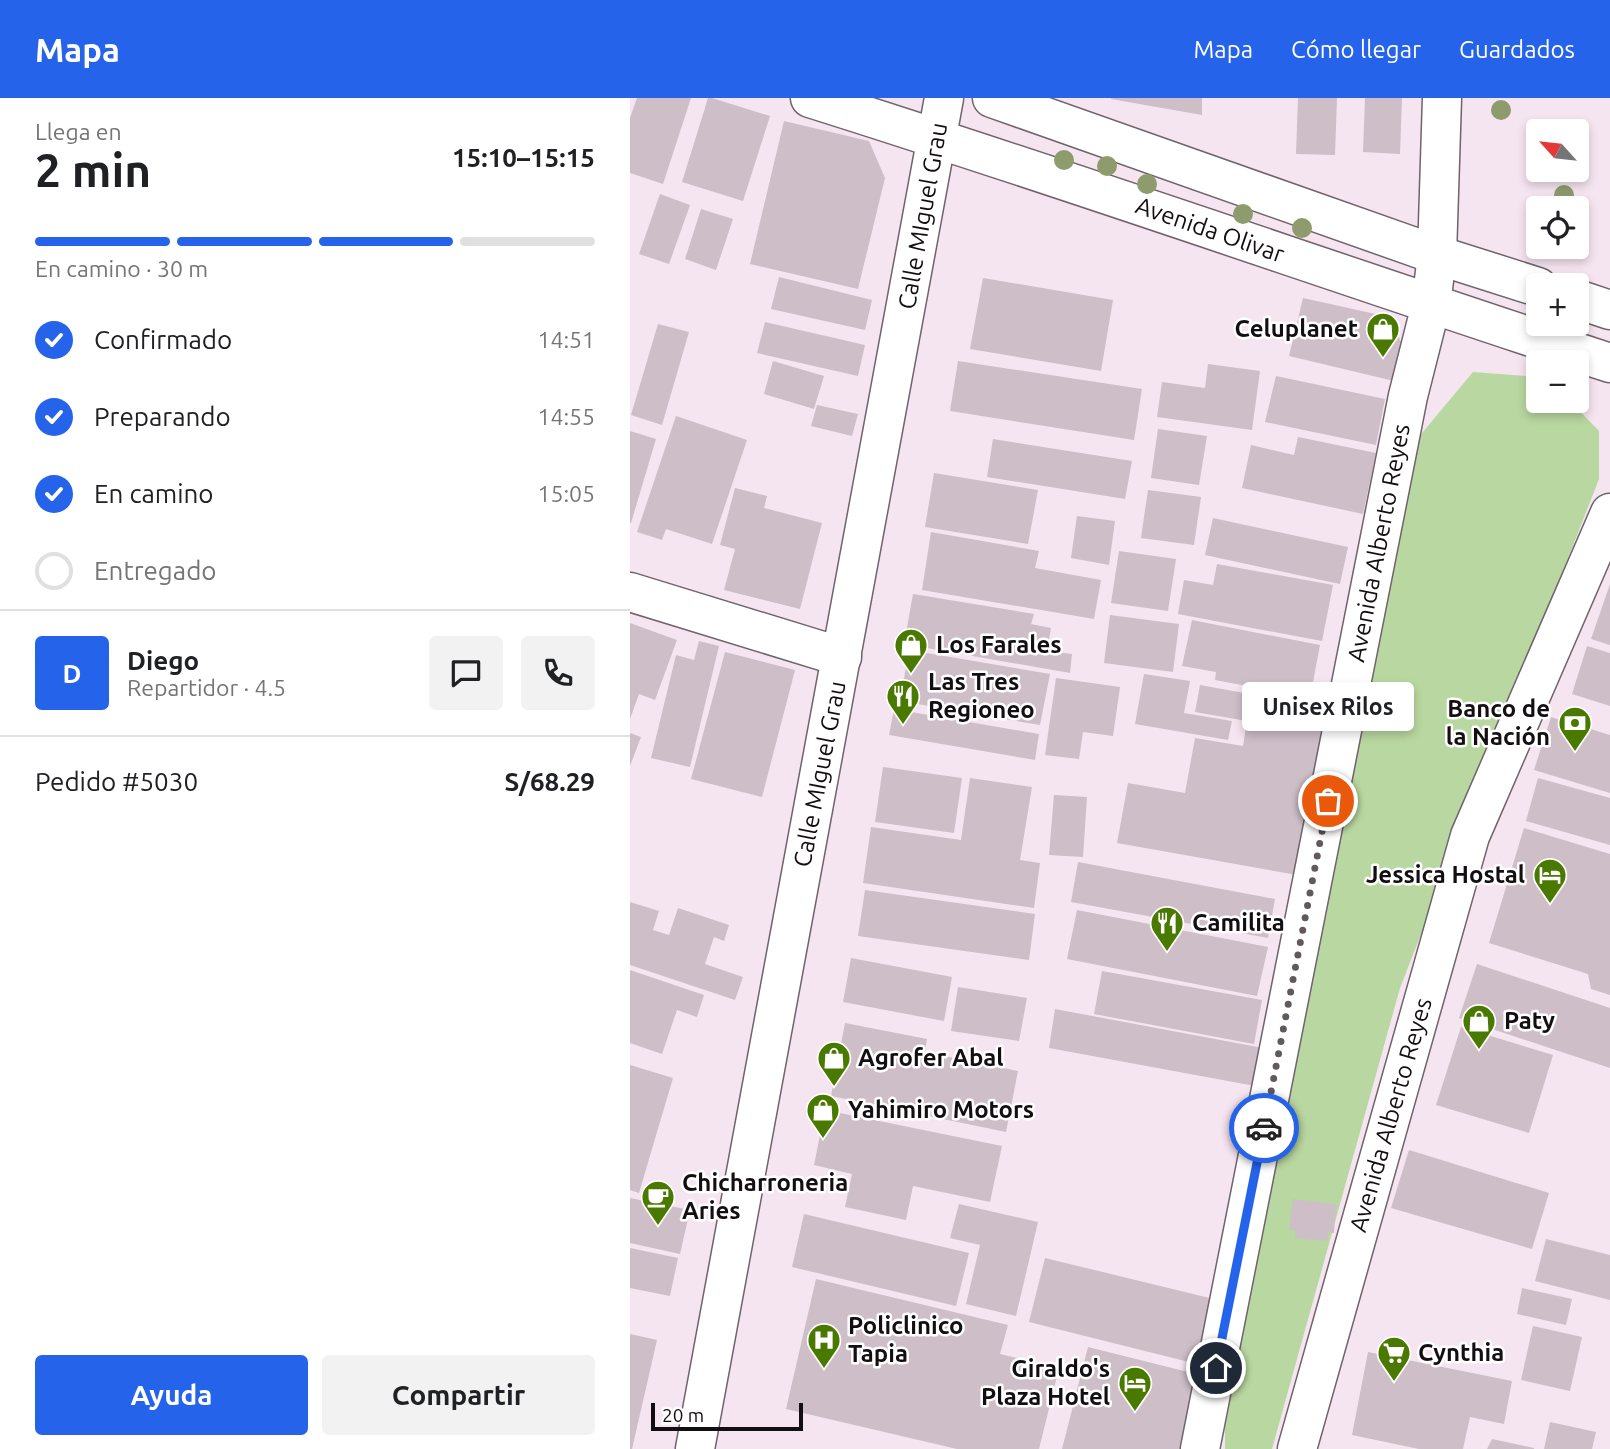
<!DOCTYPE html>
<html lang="es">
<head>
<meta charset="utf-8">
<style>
  :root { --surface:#fff; --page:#f2f2f2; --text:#202124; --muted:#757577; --line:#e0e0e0; --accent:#2563eb }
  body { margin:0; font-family:Ubuntu,sans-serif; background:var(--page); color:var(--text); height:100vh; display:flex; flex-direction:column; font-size:26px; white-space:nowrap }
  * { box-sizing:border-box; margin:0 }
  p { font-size:23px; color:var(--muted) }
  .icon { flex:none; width:38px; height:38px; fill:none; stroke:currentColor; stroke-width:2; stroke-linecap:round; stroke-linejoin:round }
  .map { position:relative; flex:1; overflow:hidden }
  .drawer { display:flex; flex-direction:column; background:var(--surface); width:630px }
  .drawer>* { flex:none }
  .needle { width:46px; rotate:297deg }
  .buttons { position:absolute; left:896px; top:21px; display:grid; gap:14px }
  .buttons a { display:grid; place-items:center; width:63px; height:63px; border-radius:7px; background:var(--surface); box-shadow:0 4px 10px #0003; font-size:35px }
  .scale { position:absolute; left:21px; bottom:18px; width:152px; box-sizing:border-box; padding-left:7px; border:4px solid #130e11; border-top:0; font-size:19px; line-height:24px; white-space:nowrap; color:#130e11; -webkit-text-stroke:5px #fff; paint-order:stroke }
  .pin { position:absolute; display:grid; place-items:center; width:60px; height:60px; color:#fff; margin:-30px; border:4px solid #fff; border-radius:50%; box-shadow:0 2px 7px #0007 }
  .courier { position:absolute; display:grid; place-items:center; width:70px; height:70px; margin:-35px; border:5px solid #2563eb; border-radius:50%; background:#fff; color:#222; box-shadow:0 2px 9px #0007 }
  .bubble { position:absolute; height:49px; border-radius:7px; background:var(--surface); box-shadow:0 4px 10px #0003; font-size:23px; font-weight:700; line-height:49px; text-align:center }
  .headline em { font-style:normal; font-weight:700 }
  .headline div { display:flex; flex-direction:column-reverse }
  .headline { display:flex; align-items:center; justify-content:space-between; height:119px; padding:0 35px }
  h1 { font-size:46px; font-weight:700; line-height:52px }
  .bar { display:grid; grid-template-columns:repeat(4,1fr); gap:10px 7px; align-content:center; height:84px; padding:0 35px }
  .bar i { height:9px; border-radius:5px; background:var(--line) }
  .bar .selected { background:var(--accent) }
  .bar p { grid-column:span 4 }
  .line { display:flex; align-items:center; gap:18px; padding:0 35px; border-top:2px solid var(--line) }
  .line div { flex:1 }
  .round { display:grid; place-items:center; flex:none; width:74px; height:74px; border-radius:7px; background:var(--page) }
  ol { padding:0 35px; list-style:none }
  li { display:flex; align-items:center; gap:21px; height:77px }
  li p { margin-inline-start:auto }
  li .icon { padding:7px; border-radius:50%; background:var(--accent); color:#fff; stroke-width:4 }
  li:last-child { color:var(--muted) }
  li i { width:38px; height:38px; border:4px solid var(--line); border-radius:50% }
  .action { display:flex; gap:14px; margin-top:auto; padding:14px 35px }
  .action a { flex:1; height:80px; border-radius:7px; background:var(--accent); color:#fff; font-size:28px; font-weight:700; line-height:80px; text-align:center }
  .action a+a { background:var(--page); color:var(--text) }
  header { display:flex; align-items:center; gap:42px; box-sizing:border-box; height:98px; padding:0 35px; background:var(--accent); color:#fff }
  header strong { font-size:33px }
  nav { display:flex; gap:38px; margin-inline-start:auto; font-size:24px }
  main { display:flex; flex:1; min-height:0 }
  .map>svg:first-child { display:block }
  .green { fill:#b9d7a0 }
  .building { fill:#cdbec8 }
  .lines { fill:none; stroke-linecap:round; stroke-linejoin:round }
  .minor-casing { stroke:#70636c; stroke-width:41 }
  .tertiary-casing { stroke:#70636c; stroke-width:41 }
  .primary-casing { stroke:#70636c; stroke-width:41 }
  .minor { stroke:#fff; stroke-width:38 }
  .tertiary { stroke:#fff; stroke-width:38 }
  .primary { stroke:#fff; stroke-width:38 }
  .tree { fill:#8e9b6d }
  .done { stroke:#62595f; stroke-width:7; stroke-dasharray:0 12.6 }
  .route { stroke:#2563eb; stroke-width:9 }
  .labels { text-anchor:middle; stroke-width:5; stroke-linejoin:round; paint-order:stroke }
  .street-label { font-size:24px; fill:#130e11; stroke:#fff }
  .poi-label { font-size:24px; font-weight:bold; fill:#130e11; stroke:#fff; text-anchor:start }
</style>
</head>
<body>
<header>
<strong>Mapa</strong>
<nav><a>Mapa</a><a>Cómo llegar</a><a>Guardados</a></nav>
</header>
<main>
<section class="drawer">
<div class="headline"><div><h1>2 min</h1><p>Llega en</p></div><em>15:10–15:15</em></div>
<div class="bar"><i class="selected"></i><i class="selected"></i><i class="selected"></i><i></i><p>En camino · 30 m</p></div>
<ol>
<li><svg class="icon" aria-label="check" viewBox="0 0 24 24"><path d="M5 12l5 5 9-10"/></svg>Confirmado<p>14:51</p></li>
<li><svg class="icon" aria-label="check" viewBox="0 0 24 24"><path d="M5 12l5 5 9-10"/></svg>Preparando<p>14:55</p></li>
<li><svg class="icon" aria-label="check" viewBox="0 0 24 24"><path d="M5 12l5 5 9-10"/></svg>En camino<p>15:05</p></li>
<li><i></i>Entregado</li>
</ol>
<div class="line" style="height:126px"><b class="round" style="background:var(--accent);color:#fff">D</b><div><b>Diego</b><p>Repartidor · 4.5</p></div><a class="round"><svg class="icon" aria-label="chat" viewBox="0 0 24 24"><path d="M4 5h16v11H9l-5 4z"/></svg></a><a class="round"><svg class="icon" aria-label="phone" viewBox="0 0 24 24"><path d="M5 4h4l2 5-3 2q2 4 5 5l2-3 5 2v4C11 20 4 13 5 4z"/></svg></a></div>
<div class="line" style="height:91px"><div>Pedido #5030</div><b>S/68.29</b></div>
<div class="action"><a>Ayuda</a><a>Compartir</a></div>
</section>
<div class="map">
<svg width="980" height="1351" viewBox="0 0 980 1351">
  <rect width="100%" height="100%" fill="#f5e5f0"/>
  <!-- green -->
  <polygon class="green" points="843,274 908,279 908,303 940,303 969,333 969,381 770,890 642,1351 595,1351 595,1330 771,412 787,341"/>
  <!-- building -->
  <g class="building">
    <polygon points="7,0 61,0 33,86 0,75 0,20"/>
    <polygon points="78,0 82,0 140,18 113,103 52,84"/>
    <polygon points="481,0 572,0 572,17 481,1"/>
    <polygon points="668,0 707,0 705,57 666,56"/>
    <polygon points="735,0 772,0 770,56 733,54"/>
    <polygon points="154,23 239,43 255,80 228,191 120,166"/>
    <polygon points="30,96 60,107 39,166 9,156"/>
    <polygon points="71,111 103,121 86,172 55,161"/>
    <polygon points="149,179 242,202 235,232 141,211"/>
    <polygon points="353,180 483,202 471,273 340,251"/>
    <polygon points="673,200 759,219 772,246 764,283 659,258"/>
    <polygon points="135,224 235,247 228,278 127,255"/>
    <polygon points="28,226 59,234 32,327 1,317"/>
    <polygon points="143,263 194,278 184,311 134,296"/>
    <polygon points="328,263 512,291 504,342 320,313"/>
    <polygon points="578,266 630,273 622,332 527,319 532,284 575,290"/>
    <polygon points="646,278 755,301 746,347 635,324"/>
    <polygon points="187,307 228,316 222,338 181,328"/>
    <polygon points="46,318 117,342 82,446 36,431 32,442 7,434"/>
    <polygon points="528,331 577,338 569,387 521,380"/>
    <polygon points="0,333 26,341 1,425 0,425"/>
    <polygon points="668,339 746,355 733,416 612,390 621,347 664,357"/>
    <polygon points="363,341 502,363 495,401 357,379"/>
    <polygon points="304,375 408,392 398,446 295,429"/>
    <polygon points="105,390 137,398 134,410 192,425 170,511 94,492 105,451 90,447"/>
    <polygon points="518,392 571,399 564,447 511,440"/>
    <polygon points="447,418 485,423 479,467 441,460"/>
    <polygon points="583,420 718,449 710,486 575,457"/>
    <polygon points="301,434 409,453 405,470 471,482 464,521 292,492"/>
    <polygon points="489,453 546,461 538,513 481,505"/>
    <polygon points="587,466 703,487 692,543 548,516 554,482 583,487"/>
    <polygon points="980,486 980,547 961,541"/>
    <polygon points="283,496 404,516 401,526 421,530 417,553 442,556 440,575 274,546"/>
    <polygon points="480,517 549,526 543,574 474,565"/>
    <polygon points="562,522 690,547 680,600 585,582 586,574 552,568"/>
    <polygon points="0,525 47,542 25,602 9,596 0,621"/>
    <polygon points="69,543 89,548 60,669 21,660 46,557 64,562"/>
    <polygon points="957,548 980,555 980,608 942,596"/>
    <polygon points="279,552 420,576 410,627 270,603"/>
    <polygon points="95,554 165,572 132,699 61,681"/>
    <polygon points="514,576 560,583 554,615 602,623 598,642 505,626"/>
    <polygon points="426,580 490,589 483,638 453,634 449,661 415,657"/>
    <polygon points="570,587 697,610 667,777 487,745 498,685 555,695 565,640 613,648 617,623 565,614"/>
    <polygon points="264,611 409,636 405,662 259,637"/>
    <polygon points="921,619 980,637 980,695 904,672"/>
    <polygon points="0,635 11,639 0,668"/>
    <polygon points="253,669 332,680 324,735 245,724"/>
    <polygon points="340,680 402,689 390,762 410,765 404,810 233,785 241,729 331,742"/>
    <polygon points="908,680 980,700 980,747 896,723"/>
    <polygon points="424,697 457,699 453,759 419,757"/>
    <polygon points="894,730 980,756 980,897 961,891 958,876 859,845"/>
    <polygon points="448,764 645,801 638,840 441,804"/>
    <polygon points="235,792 405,816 399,862 228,838"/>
    <polygon points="0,804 29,813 23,832 39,837 48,810 99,827 94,843 84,839 75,866 113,879 105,902 0,867"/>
    <polygon points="447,812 638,849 627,898 437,861"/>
    <polygon points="221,860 322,879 314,923 213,904"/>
    <polygon points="847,866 980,910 980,970 829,920"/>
    <polygon points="0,872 74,897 67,919 47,912 32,956 0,945"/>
    <polygon points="472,873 632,902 624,946 464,916"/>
    <polygon points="328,889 397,900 389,943 321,933"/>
    <polygon points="425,911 633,950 625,988 419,950"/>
    <polygon points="215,925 297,941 295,954 388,973 376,1034 201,998"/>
    <polygon points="831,929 923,957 899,1035 806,1007"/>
    <polygon points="0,967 43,980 9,1095 0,1092"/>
    <polygon points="195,1012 372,1048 360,1104 283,1088 276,1122 215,1109 222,1076 184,1067"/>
    <polygon points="779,1052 919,1095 902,1151 761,1110"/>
    <polygon points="0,1100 60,1112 50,1156 0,1145"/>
    <polygon points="663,1101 706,1106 704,1135 698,1134 697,1143 665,1140 666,1133 659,1132"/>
    <polygon points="329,1106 408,1124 386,1218 336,1206 350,1147 320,1140"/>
    <polygon points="174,1116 339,1155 326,1208 162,1169"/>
    <polygon points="916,1141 980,1157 980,1202 905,1183"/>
    <polygon points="0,1150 48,1160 40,1198 0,1190"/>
    <polygon points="415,1160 592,1203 575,1268 399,1224"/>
    <polygon points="186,1181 378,1227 370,1256 429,1270 409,1351 327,1351 156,1311"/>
    <polygon points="892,1190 942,1201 936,1227 887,1216"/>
    <polygon points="903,1228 952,1239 940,1293 891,1282"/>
    <polygon points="0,1236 27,1242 2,1351 0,1351"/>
    <polygon points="458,1249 578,1279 560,1351 432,1351"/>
    <polygon points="738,1254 882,1283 874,1326 840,1319 833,1351 789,1351 722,1337"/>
    <polygon points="920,1324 966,1334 962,1351 914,1351"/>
    <polygon points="862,1341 904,1350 904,1351 857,1351"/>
  </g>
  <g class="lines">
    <defs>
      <g id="minor">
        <polyline points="0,494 212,559"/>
        <polyline points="65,1351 314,0"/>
      </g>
      <g id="tertiary">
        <path d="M180,0C448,84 713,178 980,265"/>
        <polyline points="362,0 807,157 908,189"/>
        <polyline points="947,201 980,212"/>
      </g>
      <g id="primary">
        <polyline points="570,1351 778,298 801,207 807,157 812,0"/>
        <polyline points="667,1351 840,738 980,415"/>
      </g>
    </defs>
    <!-- minor casing -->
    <use href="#minor" class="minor-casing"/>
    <!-- tertiary casing -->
    <use href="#tertiary" class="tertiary-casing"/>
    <!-- primary casing -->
    <use href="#primary" class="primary-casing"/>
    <!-- minor -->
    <use href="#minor" class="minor"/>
    <!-- tertiary -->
    <use href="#tertiary" class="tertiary"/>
    <!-- primary -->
    <use href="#primary" class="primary"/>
  </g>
  <!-- trees -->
  <g class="tree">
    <circle cx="871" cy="12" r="10"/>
    <circle cx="434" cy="62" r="10"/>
    <circle cx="477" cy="68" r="10"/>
    <circle cx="517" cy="86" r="10"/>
    <circle cx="934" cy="97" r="10"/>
    <circle cx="613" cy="116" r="10"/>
    <circle cx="672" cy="130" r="10"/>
  </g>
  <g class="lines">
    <!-- done -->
    <polyline class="done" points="634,1030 698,703"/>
    <!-- route -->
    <polyline class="route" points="586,1270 634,1030"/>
  </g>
  <!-- icons -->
  <defs>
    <symbol id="shop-pin" viewBox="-11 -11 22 30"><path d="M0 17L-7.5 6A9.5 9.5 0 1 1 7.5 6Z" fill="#4a7900" stroke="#fff"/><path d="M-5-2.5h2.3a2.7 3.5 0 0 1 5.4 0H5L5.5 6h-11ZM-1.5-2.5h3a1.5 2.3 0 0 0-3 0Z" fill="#fff"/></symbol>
    <symbol id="restaurant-pin" viewBox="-11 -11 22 30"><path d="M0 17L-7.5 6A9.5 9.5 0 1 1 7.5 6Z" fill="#4a7900" stroke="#fff"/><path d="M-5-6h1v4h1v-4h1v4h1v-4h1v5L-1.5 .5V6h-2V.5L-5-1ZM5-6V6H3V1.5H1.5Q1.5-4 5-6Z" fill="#fff"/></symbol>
    <symbol id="bank-pin" viewBox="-11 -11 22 30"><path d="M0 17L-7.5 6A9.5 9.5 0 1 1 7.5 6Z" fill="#4a7900" stroke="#fff"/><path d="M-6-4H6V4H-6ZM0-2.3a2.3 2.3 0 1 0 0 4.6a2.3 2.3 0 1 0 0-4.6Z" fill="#fff"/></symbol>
    <symbol id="hotel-pin" viewBox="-11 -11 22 30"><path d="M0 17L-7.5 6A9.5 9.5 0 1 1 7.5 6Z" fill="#4a7900" stroke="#fff"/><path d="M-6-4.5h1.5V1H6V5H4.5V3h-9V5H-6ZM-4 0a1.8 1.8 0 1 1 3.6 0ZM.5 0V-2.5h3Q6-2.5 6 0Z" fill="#fff"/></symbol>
    <symbol id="cafe-pin" viewBox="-11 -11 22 30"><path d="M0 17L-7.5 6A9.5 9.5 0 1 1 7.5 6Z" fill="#4a7900" stroke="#fff"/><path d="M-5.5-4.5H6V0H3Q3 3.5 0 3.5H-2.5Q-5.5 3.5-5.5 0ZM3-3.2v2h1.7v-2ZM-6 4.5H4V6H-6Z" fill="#fff"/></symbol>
    <symbol id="hospital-pin" viewBox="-11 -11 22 30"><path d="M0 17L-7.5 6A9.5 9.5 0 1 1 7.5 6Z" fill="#4a7900" stroke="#fff"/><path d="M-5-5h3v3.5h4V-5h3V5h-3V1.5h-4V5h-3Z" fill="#fff"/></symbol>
    <symbol id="supermarket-pin" viewBox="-11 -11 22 30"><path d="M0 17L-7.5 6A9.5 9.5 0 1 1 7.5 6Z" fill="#4a7900" stroke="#fff"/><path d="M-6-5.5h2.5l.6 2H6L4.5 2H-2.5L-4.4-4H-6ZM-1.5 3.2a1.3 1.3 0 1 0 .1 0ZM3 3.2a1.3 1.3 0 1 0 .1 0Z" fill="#fff"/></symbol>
  </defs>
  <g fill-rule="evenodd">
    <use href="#shop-pin" x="734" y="212" width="38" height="52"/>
    <use href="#shop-pin" x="262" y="528" width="38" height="52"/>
    <use href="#restaurant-pin" x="254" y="579" width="38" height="52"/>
    <use href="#bank-pin" x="926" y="606" width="38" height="52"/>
    <use href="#hotel-pin" x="901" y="758" width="38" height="52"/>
    <use href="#restaurant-pin" x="518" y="806" width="38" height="52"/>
    <use href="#shop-pin" x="830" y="904" width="38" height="52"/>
    <use href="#shop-pin" x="185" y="941" width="38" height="52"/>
    <use href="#shop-pin" x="174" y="993" width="38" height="52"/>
    <use href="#cafe-pin" x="9" y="1080" width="38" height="52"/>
    <use href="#hospital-pin" x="175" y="1223" width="38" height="52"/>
    <use href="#supermarket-pin" x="745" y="1236" width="38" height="52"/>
    <use href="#hotel-pin" x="486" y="1266" width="38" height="52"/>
  </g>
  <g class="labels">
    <!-- street labels -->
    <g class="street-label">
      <text transform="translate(293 118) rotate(-80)" y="8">Calle MIguel Grau</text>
      <text transform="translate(580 132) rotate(19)" y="8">Avenida Olivar</text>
      <text transform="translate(749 445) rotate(-79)" y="8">Avenida Alberto Reyes</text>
      <text transform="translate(190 676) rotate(-79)" y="8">Calle MIguel Grau</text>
      <text transform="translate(761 1017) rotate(-74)" y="8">Avenida Alberto Reyes</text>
    </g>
    <!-- poi labels -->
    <g class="poi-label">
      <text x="728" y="239" text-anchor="end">Celuplanet</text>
      <text x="306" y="555">Los Farales</text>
      <text x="298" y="592">Las Tres<tspan x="298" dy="28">Regioneo</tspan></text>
      <text x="920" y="619" text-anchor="end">Banco de<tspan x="920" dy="28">la Nación</tspan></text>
      <text x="895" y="785" text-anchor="end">Jessica Hostal</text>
      <text x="562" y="833">Camilita</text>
      <text x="874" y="931">Paty</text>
      <text x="228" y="968">Agrofer Abal</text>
      <text x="218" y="1020">Yahimiro Motors</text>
      <text x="52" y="1093">Chicharroneria<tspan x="52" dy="28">Aries</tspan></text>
      <text x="218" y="1236">Policlinico<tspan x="218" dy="28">Tapia</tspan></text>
      <text x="788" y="1263">Cynthia</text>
      <text x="480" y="1279" text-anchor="end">Giraldo's<tspan x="480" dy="28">Plaza Hotel</tspan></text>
    </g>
  </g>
</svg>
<div class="buttons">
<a><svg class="needle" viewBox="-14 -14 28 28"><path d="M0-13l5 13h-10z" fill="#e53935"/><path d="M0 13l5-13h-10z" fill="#757577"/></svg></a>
<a><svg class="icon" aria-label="locate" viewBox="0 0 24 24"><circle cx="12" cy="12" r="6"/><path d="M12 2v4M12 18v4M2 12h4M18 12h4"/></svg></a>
<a>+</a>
<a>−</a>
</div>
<div class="scale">20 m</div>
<div class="pin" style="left:698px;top:703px;background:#ea580c"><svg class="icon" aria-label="bag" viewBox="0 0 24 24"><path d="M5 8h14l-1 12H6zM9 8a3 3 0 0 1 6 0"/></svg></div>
<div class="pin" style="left:586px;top:1270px;background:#1f2937"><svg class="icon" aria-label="home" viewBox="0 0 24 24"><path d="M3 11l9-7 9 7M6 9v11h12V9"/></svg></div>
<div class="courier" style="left:634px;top:1030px"><svg class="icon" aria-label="car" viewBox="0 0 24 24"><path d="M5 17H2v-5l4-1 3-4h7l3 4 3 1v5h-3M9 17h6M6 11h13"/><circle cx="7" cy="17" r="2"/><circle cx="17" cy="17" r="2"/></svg></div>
<div class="bubble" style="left:612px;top:584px;width:172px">Unisex Rilos</div>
</div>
</main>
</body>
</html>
